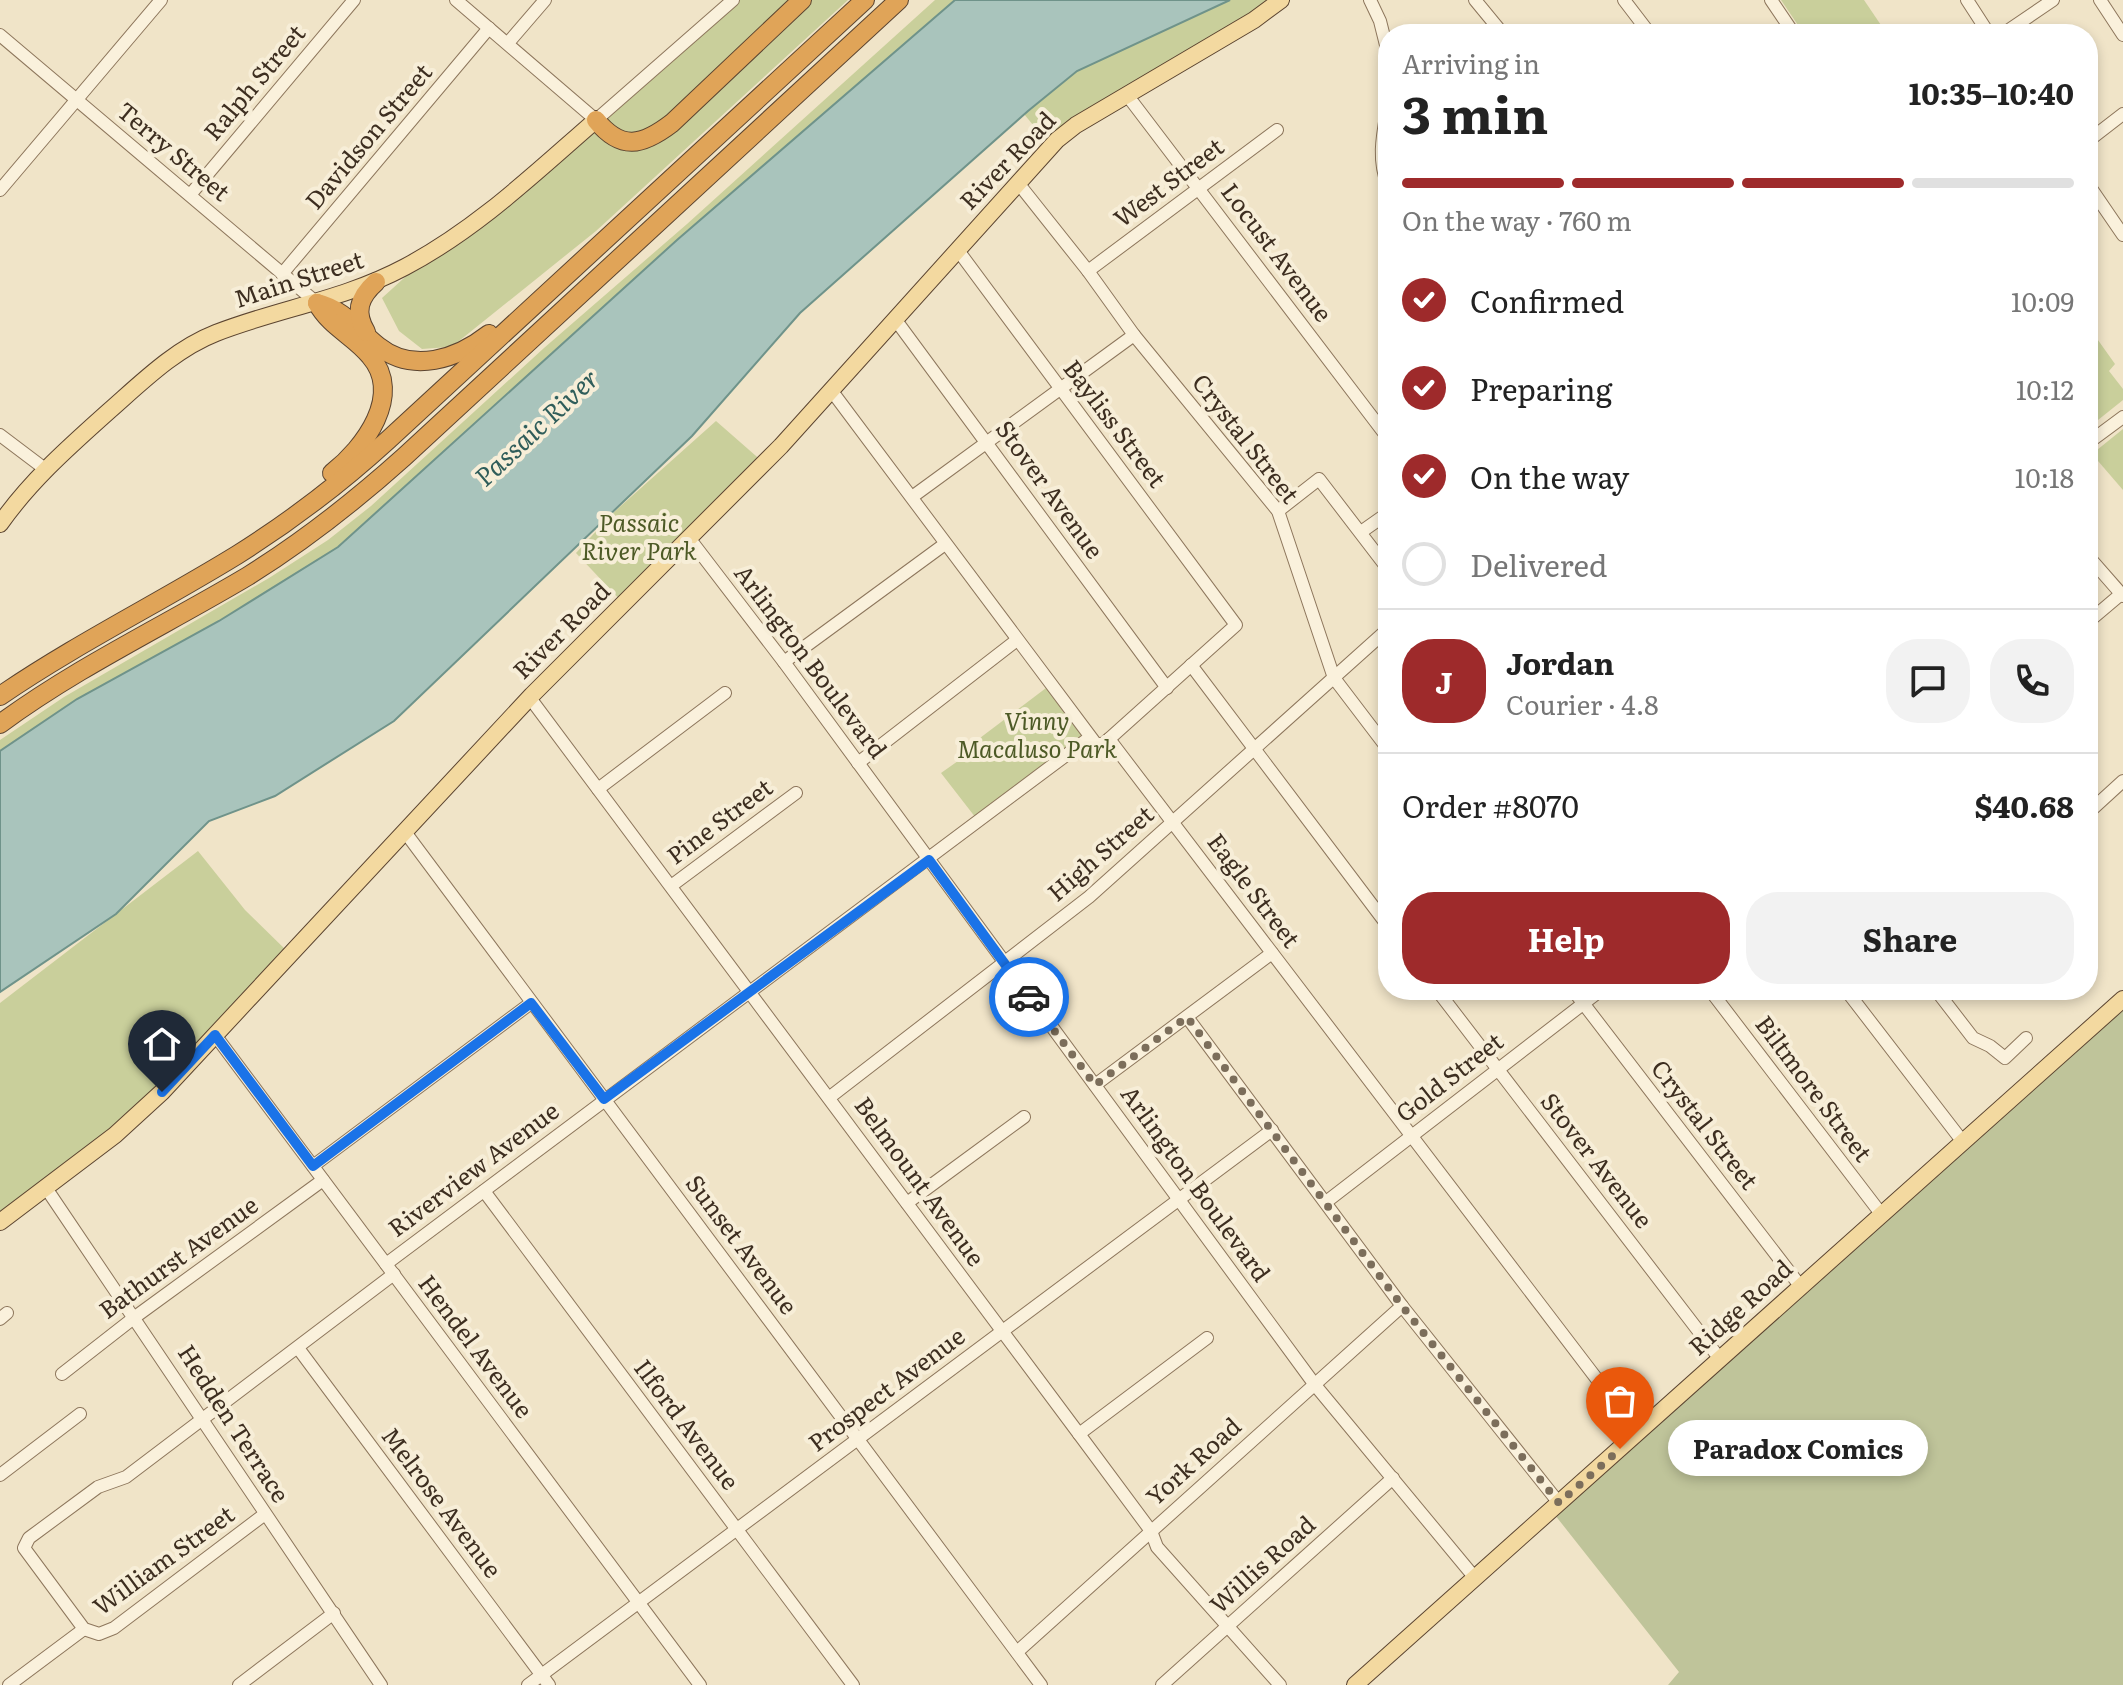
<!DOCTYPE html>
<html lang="en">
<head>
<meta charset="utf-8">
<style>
  :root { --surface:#fff; --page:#f2f2f2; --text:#222; --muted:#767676; --line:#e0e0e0; --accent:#9e2a2b }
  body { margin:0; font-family:Literata,serif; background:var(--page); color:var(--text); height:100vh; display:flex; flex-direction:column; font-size:30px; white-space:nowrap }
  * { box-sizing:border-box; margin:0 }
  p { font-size:26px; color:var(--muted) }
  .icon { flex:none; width:44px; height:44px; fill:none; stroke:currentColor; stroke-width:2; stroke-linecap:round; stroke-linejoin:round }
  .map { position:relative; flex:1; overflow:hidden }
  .sheet { position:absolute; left:1378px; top:24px; width:720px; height:976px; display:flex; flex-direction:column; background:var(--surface); border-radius:32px; box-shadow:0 4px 12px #0003 }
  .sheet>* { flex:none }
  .pin { position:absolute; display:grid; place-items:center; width:68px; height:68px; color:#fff; margin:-82px -34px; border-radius:50% 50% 50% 0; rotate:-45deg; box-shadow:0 0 8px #0007 }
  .pin .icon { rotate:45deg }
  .courier { position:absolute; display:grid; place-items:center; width:80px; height:80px; margin:-40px; border:6px solid #1a73e8; border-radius:50%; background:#fff; color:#222; box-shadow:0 2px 10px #0007 }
  .bubble { position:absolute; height:56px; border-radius:28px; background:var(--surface); box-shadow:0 4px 12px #0003; font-size:26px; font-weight:700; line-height:56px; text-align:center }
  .head em { font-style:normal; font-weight:700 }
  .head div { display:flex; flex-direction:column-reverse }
  .head { display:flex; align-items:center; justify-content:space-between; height:136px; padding:0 24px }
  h1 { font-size:52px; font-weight:700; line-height:60px }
  .bar { display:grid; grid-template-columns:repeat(4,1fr); gap:12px 8px; align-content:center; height:96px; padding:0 24px }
  .bar i { height:10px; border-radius:6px; background:var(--line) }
  .bar .selected { background:var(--accent) }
  .bar p { grid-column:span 4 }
  .line { display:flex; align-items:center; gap:20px; padding:0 24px; border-top:2px solid var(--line) }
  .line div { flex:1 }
  .round { display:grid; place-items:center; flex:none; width:84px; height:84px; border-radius:32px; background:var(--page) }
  ol { padding:0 24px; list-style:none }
  li { display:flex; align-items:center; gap:24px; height:88px }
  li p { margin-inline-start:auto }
  li .icon { padding:8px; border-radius:50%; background:var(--accent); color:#fff; stroke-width:4 }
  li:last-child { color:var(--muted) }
  li i { width:44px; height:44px; border:4px solid var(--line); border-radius:50% }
  .action { display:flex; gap:16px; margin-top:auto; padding:16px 24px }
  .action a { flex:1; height:92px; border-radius:32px; background:var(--accent); color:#fff; font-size:32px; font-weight:700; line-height:92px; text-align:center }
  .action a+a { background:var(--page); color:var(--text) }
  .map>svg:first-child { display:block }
  .green { fill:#c9cf9b }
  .cemetery { fill:#bfc49a }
  .water { fill:#a9c4bc; stroke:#6f938a; stroke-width:2 }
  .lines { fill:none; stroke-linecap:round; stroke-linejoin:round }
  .minor-casing { stroke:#8d765c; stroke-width:14 }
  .major-casing { stroke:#5b4430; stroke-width:18 }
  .highway-casing { stroke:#5b4430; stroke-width:20 }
  .minor { stroke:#faf1dc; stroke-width:12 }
  .major { stroke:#f3d9a0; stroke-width:16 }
  .highway { stroke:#e0a458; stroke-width:18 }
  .done { stroke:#7c6e5b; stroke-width:8; stroke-dasharray:0 14.4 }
  .route { stroke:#1a73e8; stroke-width:10 }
  .labels { text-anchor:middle; stroke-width:8; stroke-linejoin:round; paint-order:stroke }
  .street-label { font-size:24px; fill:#3d2e20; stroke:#f7eed8 }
  .park-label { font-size:24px; font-style:italic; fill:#4d5a26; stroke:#f7eed8 }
  .water-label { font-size:26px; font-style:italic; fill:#2f5d5a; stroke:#f7eed8 }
</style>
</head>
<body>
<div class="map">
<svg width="2123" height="1685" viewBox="0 0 2123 1685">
  <rect width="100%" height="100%" fill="#f0e4c8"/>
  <!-- green -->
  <g class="green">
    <polygon points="737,0 848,0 596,231 449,349 449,347 422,349 399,331 382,298 414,269"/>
    <polygon points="935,0 955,0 677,240 338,547 219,621 77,699 0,751 0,740 64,697 269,578 328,540 371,506 544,348 687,224"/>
    <polygon points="1230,0 1281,0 1051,147 1024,114 1077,71"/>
    <polygon points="1781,0 1864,0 1887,34 1804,34"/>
    <polygon points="2088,326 2115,364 2109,371 2123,389 2123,400 2088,428"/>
    <polygon points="716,421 764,463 623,603 576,553 613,513"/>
    <polygon points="2123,429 2123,490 2092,454"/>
    <polygon points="1050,685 1089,738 979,822 941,773 975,749 972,744"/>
    <polygon points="198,851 245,910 290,954 162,1092 0,1222 0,1003"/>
  </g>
  <!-- cemetery -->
  <polygon class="cemetery" points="2123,999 2123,1685 1668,1685 1679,1672 1551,1510"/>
  <!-- water -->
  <polygon class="water" points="955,0 1230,0 1077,71 1028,111 800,313 692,436 394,721 275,796 209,821 116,914 0,992 0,751 77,699 219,621 338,547 677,240"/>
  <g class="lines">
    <defs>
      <g id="minor">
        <polyline points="456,0 596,120 733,0"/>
        <polyline points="1370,0 1380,21 1388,53"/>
        <polyline points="1475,0 1503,34"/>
        <polyline points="1624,0 1650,34"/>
        <polyline points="1771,0 1794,34"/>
        <polyline points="1967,0 1989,34"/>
        <polyline points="2100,0 2123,35"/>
        <polyline points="2003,34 2053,0"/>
        <polyline points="0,35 317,303"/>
        <polyline points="508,43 545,0"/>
        <polyline points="1127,95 1388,438"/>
        <path d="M1388,105C1383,134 1377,158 1388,186"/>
        <polyline points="2088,141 2123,114"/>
        <polyline points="1018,183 1088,271 1134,335 1278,511 1334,678 1388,749"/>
        <polyline points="2088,184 2123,235"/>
        <polyline points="0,190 161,0"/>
        <polyline points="190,195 354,0"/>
        <polyline points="1088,271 1277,130"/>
        <polyline points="282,274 489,28"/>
        <polyline points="895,319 1167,688"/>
        <polyline points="831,390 1096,744 1103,744 1109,739 1236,625 957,249"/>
        <polyline points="0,435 45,469"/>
        <polyline points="2088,443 2123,417"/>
        <polyline points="912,497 1134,335"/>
        <polyline points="1278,511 1319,479 1388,569"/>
        <polyline points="1361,532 1388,513"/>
        <polyline points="689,538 784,662 1315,1385 1475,1578"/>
        <polyline points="2088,556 2123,596"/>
        <polyline points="2088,622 2121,594"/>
        <polyline points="784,662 945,544"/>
        <polyline points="1191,665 1388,926"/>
        <polyline points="530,698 1079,1434 1151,1531 1157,1547 1280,1685"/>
        <polyline points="1109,739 1638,1433"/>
        <polyline points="858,763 1017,640"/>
        <polyline points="598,789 725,693"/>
        <polyline points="2089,812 2123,781"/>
        <polyline points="405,832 1041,1685"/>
        <polyline points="671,886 796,793"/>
        <polyline points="1437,990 1720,1359"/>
        <polyline points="1573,990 1801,1287"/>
        <polyline points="1710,990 1882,1215"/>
        <polyline points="1846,990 1963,1142"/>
        <polyline points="1936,990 1973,1038 1990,1046 2005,1058 2026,1038"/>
        <polyline points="1187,1017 1402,1306 1559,1503"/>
        <polyline points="215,1035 700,1685"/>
        <polyline points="1095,1085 1272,953"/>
        <polyline points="830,1097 1089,897 1388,629"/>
        <polyline points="313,1166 531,1003"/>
        <polyline points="46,1188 381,1685"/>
        <polyline points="484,1191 853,1685"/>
        <polyline points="1326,1202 1601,990"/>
        <polyline points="907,1203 1024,1117"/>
        <polyline points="386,1264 1089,738"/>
        <polyline points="0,1319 7,1313"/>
        <polyline points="298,1348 549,1685"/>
        <polyline points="62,1374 135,1317 323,1180"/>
        <polyline points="1079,1434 1207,1338"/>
        <polyline points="0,1475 80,1414"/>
        <polyline points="265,1514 114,1628 99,1634 84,1629 24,1548 29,1538 98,1487 126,1477 394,1274"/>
        <polyline points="1017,1652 1402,1306"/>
        <polyline points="9,1685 84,1629"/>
        <polyline points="239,1685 334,1613"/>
        <polyline points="528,1685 1272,1130"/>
        <polyline points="1162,1685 1393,1478"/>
      </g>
      <g id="major">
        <path d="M0,524C31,480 70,446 109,411C142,382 175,349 216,333C280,308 343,300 405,267C477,229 535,173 596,120"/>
        <polyline points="0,1222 115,1135 162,1092 532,695 781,446 1057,140 1076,125 1254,20 1281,0"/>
        <polyline points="1355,1685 2123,999"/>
      </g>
      <g id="highway">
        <path d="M596,120C621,151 642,146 672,123L802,0"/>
        <path d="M317,303C343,309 358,330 378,346C413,374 457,359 489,334"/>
        <path d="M317,303C330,327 354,336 370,356C404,395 364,448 332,473"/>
        <path d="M366,332C354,312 359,297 376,282"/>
        <path d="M0,696C76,644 159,603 237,555C291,521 341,483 388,440L865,0"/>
        <path d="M0,724C77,667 166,625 248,576C304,541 355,501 404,457L899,0"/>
      </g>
    </defs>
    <!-- minor casing -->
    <use href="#minor" class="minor-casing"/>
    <!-- major casing -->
    <use href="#major" class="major-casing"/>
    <!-- highway casing -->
    <use href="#highway" class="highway-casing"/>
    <!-- minor -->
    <use href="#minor" class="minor"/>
    <!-- major -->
    <use href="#major" class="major"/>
    <!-- highway -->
    <use href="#highway" class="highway"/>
  </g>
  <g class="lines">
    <!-- done -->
    <polyline class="done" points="1029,997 1095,1085 1187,1017 1402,1306 1559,1503 1620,1449"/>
    <!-- route -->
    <polyline class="route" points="162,1092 215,1035 313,1166 531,1003 604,1099 929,860 1029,997"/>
  </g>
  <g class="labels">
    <!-- street labels -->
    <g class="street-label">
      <text transform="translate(255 83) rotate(-50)" y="8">Ralph Street</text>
      <text transform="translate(369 137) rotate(-50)" y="8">Davidson Street</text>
      <text transform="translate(173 152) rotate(40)" y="8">Terry Street</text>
      <text transform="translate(1008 161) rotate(-46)" y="8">River Road</text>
      <text transform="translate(1169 183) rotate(-37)" y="8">West Street</text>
      <text transform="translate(1276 253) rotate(53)" y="8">Locust Avenue</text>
      <text transform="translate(299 280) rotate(-18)" y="8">Main Street</text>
      <text transform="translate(1114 424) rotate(53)" y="8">Bayliss Street</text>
      <text transform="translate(1245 439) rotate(52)" y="8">Crystal Street</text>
      <text transform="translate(1049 490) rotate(54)" y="8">Stover Avenue</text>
      <text transform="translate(562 631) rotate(-45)" y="8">River Road</text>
      <text transform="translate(810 662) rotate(53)" y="8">Arlington Boulevard</text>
      <text transform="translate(720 822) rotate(-37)" y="8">Pine Street</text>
      <text transform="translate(1101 854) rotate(-41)" y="8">High Street</text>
      <text transform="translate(1253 891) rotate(53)" y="8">Eagle Street</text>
      <text transform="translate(1450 1078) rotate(-38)" y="8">Gold Street</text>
      <text transform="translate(1813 1089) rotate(53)" y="8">Biltmore Street</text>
      <text transform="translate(1704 1125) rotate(52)" y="8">Crystal Street</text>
      <text transform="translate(1596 1161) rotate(52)" y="8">Stover Avenue</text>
      <text transform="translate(474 1170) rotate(-37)" y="8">Riverview Avenue</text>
      <text transform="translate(919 1182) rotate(54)" y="8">Belmount Avenue</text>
      <text transform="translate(1195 1184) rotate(54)" y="8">Arlington Boulevard</text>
      <text transform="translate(741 1245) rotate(53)" y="8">Sunset Avenue</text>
      <text transform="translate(179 1258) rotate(-36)" y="8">Bathurst Avenue</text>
      <text transform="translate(1741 1308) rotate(-42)" y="8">Ridge Road</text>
      <text transform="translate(475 1347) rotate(53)" y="8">Hendel Avenue</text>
      <text transform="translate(887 1390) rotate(-37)" y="8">Prospect Avenue</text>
      <text transform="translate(233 1424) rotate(57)" y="8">Hedden Terrace</text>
      <text transform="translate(686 1425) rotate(53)" y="8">Ilford Avenue</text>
      <text transform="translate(1194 1462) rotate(-42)" y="8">York Road</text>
      <text transform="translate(441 1503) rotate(53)" y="8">Melrose Avenue</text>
      <text transform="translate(164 1561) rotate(-36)" y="8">William Street</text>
      <text transform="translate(1263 1565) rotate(-42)" y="8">Willis Road</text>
    </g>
    <!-- park labels -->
    <g class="park-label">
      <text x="639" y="532">Passaic<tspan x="639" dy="28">River Park</tspan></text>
      <text x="1037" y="730">Vinny<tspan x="1037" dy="28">Macaluso Park</tspan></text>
    </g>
    <!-- water labels -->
    <g class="water-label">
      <text transform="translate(537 428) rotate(-43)" y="9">Passaic River</text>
    </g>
  </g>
</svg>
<div class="pin" style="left:1620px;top:1449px;background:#ea580c"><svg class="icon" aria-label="bag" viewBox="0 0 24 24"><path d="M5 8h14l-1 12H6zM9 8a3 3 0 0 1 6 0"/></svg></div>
<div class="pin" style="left:162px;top:1092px;background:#1f2937"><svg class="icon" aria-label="home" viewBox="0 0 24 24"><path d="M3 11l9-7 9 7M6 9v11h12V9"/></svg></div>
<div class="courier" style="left:1029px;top:997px"><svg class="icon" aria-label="car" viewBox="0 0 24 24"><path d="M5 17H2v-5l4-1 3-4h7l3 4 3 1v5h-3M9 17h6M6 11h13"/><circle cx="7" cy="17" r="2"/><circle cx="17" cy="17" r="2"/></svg></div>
<div class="bubble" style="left:1668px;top:1420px;width:260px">Paradox Comics</div>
<section class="sheet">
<div class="head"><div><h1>3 min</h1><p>Arriving in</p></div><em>10:35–10:40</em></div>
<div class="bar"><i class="selected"></i><i class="selected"></i><i class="selected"></i><i></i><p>On the way · 760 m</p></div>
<ol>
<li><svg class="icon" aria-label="check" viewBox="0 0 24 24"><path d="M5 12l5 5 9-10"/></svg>Confirmed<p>10:09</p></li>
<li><svg class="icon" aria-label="check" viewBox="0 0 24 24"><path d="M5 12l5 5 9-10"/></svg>Preparing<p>10:12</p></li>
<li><svg class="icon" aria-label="check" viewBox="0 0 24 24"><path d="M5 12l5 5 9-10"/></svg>On the way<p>10:18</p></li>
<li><i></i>Delivered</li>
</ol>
<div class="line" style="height:144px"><b class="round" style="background:var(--accent);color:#fff">J</b><div><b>Jordan</b><p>Courier · 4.8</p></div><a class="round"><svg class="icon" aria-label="chat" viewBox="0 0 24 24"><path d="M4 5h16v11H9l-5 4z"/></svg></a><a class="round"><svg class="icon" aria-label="phone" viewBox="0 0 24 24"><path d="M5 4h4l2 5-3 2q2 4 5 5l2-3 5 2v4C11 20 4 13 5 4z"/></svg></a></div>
<div class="line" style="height:104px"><div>Order #8070</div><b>$40.68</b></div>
<div class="action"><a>Help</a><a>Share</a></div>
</section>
</div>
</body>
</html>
